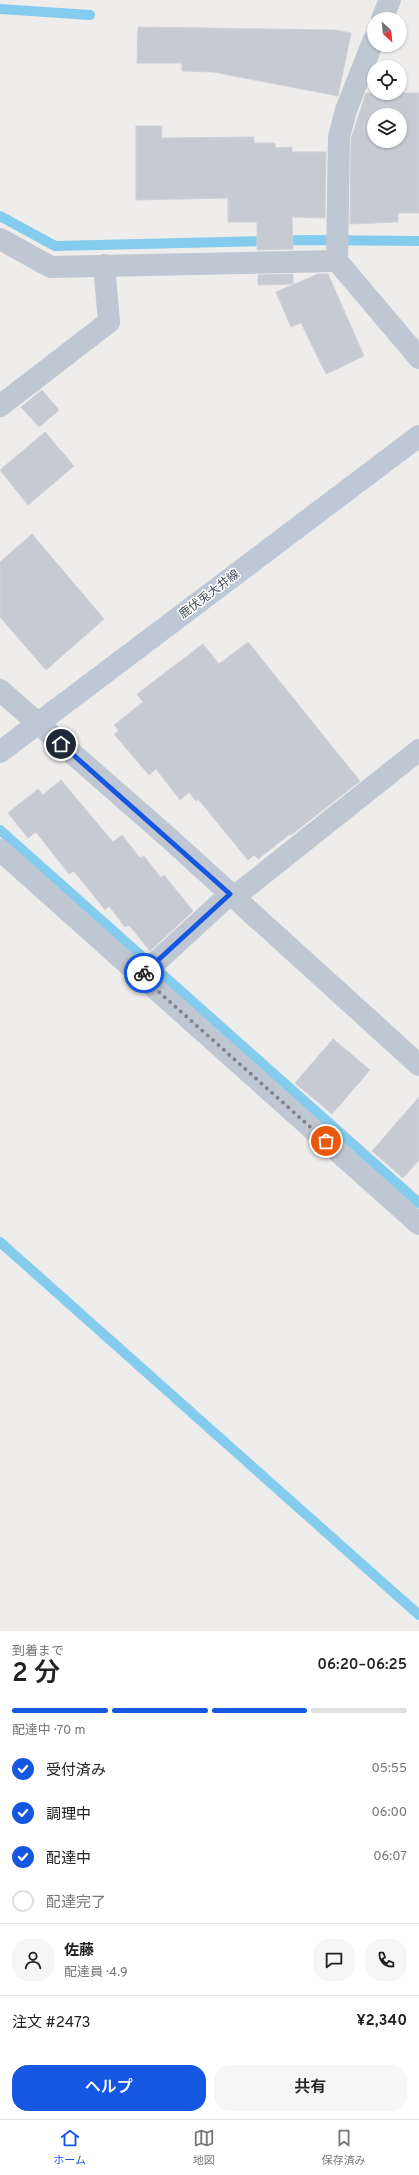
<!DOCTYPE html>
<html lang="ja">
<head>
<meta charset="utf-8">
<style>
  :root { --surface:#fff; --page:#f6f6f6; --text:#222; --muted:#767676; --line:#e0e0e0; --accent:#1557e0 }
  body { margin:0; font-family:Overpass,"Noto Sans JP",sans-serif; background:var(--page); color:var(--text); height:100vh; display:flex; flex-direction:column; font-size:15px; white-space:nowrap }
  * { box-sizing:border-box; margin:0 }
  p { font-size:13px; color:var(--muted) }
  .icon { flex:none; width:22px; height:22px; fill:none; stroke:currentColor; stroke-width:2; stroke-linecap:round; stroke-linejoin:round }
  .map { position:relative; height:1631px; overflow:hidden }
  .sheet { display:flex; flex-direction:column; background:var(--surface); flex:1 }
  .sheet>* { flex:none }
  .needle { width:26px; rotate:153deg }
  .fabs { position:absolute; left:367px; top:12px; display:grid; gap:8px }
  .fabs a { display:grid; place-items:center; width:40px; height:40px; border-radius:50%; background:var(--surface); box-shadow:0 1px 3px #0004; font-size:20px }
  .pin { position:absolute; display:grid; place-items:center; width:34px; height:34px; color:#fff; margin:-17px; border:2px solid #fff; border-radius:50%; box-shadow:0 1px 4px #0007 }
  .courier { position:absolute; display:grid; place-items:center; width:40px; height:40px; margin:-20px; border:3px solid #1557e0; border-radius:50%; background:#fff; color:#222; box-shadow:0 1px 5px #0007 }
  .headline em { font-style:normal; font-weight:600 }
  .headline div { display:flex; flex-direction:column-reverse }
  .headline { display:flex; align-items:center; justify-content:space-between; height:68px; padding:0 12px }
  h1 { font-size:26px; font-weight:600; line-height:30px }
  .bar { display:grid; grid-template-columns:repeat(4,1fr); gap:6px 4px; align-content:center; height:48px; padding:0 12px }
  .bar i { height:5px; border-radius:3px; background:var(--line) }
  .bar .on { background:var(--accent) }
  .bar p { grid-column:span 4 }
  .line { display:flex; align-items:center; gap:10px; padding:0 12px; border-top:1px solid var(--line) }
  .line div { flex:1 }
  .round { display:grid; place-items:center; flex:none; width:42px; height:42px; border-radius:16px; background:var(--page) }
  ol { padding:0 12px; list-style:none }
  li { display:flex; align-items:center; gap:12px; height:44px }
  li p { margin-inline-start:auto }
  li .icon { padding:4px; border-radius:50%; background:var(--accent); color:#fff; stroke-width:4 }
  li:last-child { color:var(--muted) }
  li i { width:22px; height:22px; border:2px solid var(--line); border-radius:50% }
  .button { display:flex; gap:8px; margin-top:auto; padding:8px 12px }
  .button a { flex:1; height:46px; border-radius:16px; background:var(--accent); color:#fff; font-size:16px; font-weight:600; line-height:46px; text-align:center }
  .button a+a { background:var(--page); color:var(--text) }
  .tabs { display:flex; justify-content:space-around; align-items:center; height:56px; border-top:1px solid var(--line); background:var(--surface); font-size:11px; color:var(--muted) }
  .tabs a { display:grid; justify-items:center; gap:2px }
  .tabs .on { color:var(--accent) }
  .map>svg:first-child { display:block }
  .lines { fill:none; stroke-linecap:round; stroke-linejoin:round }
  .stream { stroke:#84cced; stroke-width:10 }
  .building { fill:#c8cad2; stroke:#d0d1d8; fill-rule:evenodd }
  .minor { stroke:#bfc7d2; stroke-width:22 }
  .tertiary { stroke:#bfc7d2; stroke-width:22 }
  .secondary { stroke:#bec7d6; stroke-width:22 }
  .done { stroke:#80858d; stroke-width:4; stroke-dasharray:0 7.2 }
  .route { stroke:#1557e0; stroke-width:5 }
  .labels { text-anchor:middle; stroke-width:3; stroke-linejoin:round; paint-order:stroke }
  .street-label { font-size:12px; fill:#444d5a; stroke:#fff }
</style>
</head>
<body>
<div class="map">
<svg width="419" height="1631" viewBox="0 0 419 1631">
  <rect width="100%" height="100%" fill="#efecec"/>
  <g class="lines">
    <!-- stream -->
    <g class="stream">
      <polyline points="0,9 90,15"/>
      <polyline points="0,216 55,246 305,240 419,241"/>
      <polyline points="0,830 419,1203"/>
      <polyline points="0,1242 419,1615"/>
    </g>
  </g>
  <!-- building -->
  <g class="building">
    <polygon points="138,27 335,30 351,33 338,96 213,72 182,71 182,63 137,63"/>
    <path d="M366,93H419V213H398V222L350,224L351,139ZM374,115H400V141H374Z"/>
    <polygon points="136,126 162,126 161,138 254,137 254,143 275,143 275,148 292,147 292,152 326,152 325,218 292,217 293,249 257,250 257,222 228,222 228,198 136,200"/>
    <polygon points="293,274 293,284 258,285 258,275"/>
    <polygon points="318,274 328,274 364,356 326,374 301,323 291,327 276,292"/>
    <polygon points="42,390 59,410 39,427 21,407"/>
    <polygon points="45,432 74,466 28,505 0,470"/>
    <polygon points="32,534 104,619 46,670 0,617 0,562"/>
    <polygon points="248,642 360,781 291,835 290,834 258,859 254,855 248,860 198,799 196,801 189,792 180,800 156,769 149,775 114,734 119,731 114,725 143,702 137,694 203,644 219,664"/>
    <polygon points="61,780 113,842 122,835 140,858 144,856 161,878 164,875 193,911 150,951 129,925 125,927 109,906 105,910 74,871 69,874 36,832 28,838 8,813 38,789 43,795"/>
    <polygon points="333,1039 370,1070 332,1114 295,1083"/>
    <polygon points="419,1097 419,1160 403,1178 372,1151"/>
  </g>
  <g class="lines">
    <!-- minor -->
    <g class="minor">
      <polyline points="382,19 390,0"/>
      <polyline points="374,39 346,110 339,137 337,261 419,358"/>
      <polyline points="0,239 51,267 337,261"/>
      <polyline points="0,406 109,322 104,265"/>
      <polyline points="0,850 419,1224"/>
      <polyline points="234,897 419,750"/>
      <polyline points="141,976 230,894"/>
    </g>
    <!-- tertiary -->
    <polyline class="tertiary" points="0,690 170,839 419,1065"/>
    <!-- secondary -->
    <polyline class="secondary" points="0,752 419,436"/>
  </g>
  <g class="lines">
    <!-- done -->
    <polyline class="done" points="144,973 141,976 326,1141"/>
    <!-- route -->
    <polyline class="route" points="61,744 230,894 144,973"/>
  </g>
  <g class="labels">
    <!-- street labels -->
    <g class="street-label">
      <text transform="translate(209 594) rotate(-37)" y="4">鹿伏兎大井線</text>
    </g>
  </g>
</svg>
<div class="fabs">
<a><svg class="needle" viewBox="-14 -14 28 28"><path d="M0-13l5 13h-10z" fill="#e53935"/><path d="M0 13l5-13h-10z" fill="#767676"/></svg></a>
<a><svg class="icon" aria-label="locate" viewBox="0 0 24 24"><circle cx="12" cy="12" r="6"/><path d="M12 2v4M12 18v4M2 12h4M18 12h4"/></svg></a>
<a><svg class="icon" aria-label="layers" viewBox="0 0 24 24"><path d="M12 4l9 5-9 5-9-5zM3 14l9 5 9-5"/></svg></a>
</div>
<div class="pin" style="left:326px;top:1141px;background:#ea580c"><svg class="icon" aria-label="bag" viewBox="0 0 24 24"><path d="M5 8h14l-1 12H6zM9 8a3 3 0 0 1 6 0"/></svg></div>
<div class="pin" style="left:61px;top:744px;background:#1f2937"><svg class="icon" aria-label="home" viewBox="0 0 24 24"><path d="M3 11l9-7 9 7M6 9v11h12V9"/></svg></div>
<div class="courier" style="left:144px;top:973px"><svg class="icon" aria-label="bike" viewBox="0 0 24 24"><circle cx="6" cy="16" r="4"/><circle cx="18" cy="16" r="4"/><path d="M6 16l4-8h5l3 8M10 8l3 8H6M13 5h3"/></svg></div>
</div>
<section class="sheet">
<div class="headline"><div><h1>2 分</h1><p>到着まで</p></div><em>06:20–06:25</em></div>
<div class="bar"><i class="on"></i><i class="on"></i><i class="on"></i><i></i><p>配達中 · 70 m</p></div>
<ol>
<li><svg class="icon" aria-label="check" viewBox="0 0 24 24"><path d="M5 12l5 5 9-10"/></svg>受付済み<p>05:55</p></li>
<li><svg class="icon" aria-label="check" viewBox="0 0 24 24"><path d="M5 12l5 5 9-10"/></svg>調理中<p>06:00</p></li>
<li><svg class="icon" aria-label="check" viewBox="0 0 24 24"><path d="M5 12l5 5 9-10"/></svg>配達中<p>06:07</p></li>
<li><i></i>配達完了</li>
</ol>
<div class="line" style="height:72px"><a class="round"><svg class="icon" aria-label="person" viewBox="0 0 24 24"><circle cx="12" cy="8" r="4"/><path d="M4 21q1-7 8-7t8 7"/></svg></a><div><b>佐藤</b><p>配達員 · 4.9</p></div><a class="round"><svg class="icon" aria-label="chat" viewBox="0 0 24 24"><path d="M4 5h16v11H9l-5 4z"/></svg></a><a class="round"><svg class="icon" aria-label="phone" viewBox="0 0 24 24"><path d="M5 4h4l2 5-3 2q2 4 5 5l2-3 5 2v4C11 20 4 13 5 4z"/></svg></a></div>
<div class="line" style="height:52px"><div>注文 #2473</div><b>¥2,340</b></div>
<div class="button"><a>ヘルプ</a><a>共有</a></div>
</section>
<nav class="tabs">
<a class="on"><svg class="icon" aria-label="home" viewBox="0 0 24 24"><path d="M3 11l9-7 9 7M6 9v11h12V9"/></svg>ホーム</a>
<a><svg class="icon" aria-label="map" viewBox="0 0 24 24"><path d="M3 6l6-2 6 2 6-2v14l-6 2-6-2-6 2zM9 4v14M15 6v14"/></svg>地図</a>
<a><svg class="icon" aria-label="saved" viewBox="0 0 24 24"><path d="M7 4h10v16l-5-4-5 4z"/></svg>保存済み</a>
</nav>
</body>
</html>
